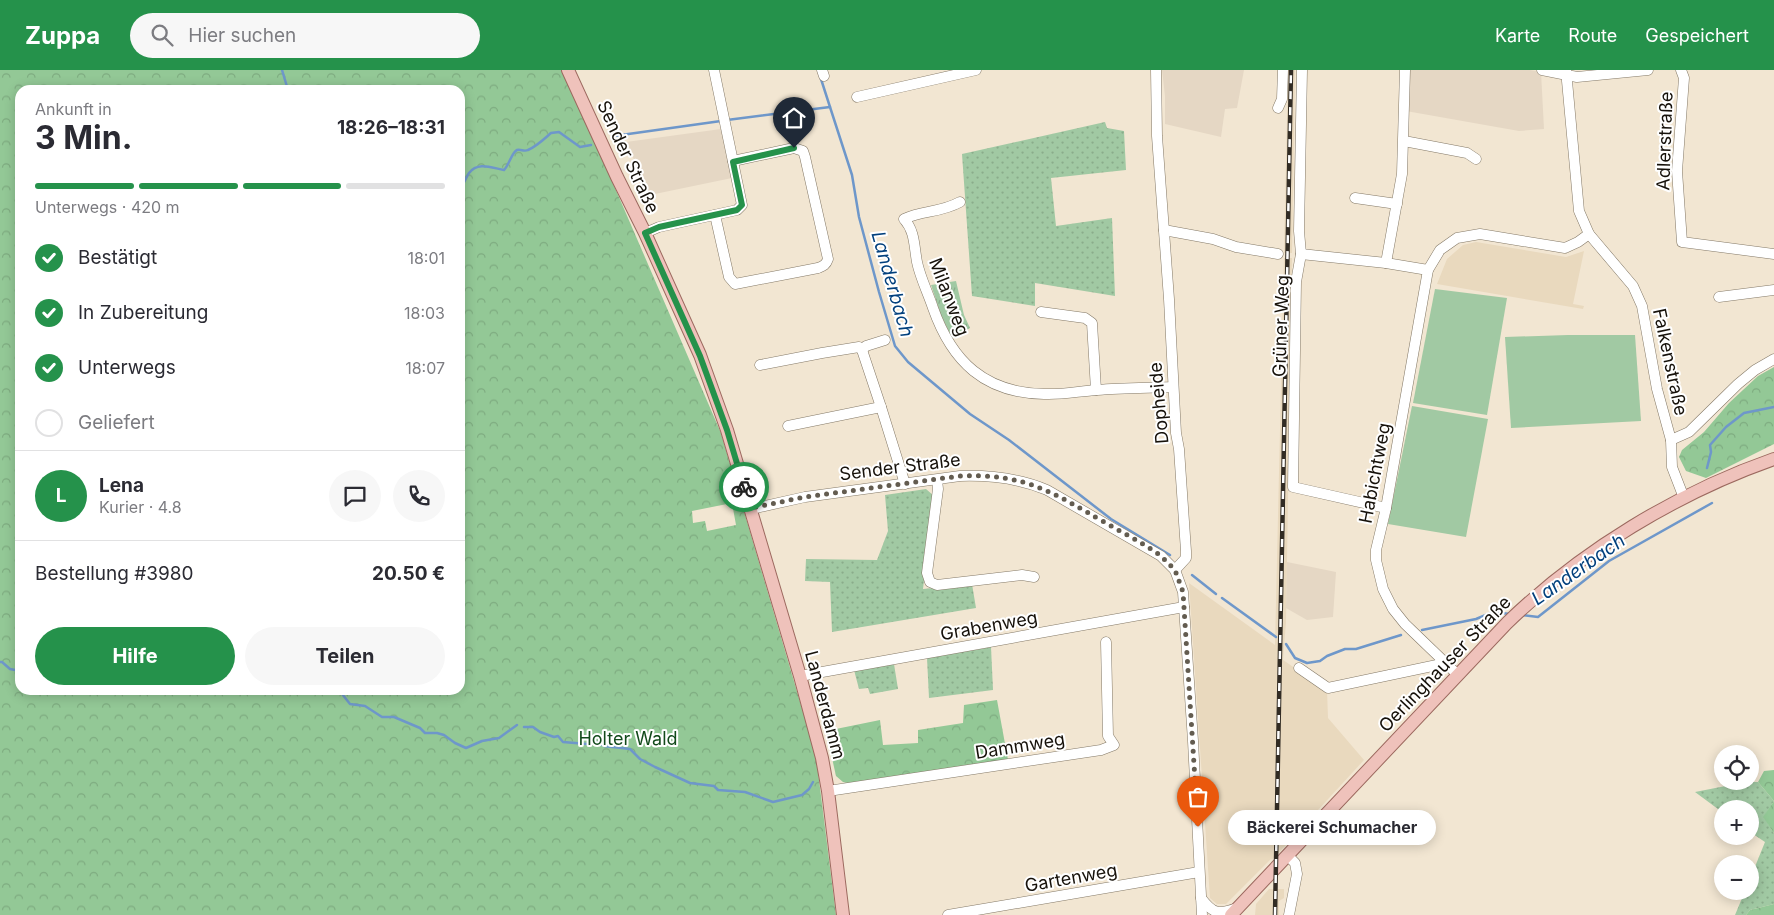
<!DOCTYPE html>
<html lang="de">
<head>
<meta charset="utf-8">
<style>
  :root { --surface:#fff; --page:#f7f7f7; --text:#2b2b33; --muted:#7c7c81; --line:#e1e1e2; --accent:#25924b }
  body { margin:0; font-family:Inter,sans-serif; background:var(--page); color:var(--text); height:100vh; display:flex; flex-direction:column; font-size:19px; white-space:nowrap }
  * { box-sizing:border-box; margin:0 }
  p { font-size:16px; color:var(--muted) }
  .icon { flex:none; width:28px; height:28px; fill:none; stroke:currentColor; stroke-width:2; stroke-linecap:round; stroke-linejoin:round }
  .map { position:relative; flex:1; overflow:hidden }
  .panel { position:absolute; left:15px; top:15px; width:450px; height:610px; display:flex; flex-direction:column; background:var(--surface); border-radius:15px; box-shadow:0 2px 12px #0003 }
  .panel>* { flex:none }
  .controls { position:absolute; left:1714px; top:675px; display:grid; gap:10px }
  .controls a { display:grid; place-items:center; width:45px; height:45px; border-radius:50%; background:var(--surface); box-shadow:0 2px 12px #0003; font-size:25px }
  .pin { position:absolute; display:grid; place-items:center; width:42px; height:42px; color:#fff; margin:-51px -21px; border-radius:50% 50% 50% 0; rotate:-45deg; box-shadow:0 0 5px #0007 }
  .pin .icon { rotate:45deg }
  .courier { position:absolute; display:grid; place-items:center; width:50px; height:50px; margin:-25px; border:4px solid #25924b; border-radius:50%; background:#fff; color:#222; box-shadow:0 1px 6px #0007 }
  .bubble { position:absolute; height:35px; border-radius:18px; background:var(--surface); box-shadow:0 2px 12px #0003; font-size:16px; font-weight:700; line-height:35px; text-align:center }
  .summary em { font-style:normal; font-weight:700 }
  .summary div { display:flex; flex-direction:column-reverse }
  .summary { display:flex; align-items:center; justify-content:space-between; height:85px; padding:0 20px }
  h1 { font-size:32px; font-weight:700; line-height:38px }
  .bar { display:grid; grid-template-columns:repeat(4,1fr); gap:8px 5px; align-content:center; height:60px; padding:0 20px }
  .bar i { height:6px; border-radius:4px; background:var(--line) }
  .bar .current { background:var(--accent) }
  .bar p { grid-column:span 4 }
  .line { display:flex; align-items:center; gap:12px; padding:0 20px; border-top:1px solid var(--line) }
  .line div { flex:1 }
  .round { display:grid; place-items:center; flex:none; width:52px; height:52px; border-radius:26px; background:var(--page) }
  ol { padding:0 20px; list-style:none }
  li { display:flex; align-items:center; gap:15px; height:55px }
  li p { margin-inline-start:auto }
  li .icon { padding:5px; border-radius:50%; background:var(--accent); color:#fff; stroke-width:4 }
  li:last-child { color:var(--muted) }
  li i { width:28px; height:28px; border:2px solid var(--line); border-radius:50% }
  .cta { display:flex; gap:10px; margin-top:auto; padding:10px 20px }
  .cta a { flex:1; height:58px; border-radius:30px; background:var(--accent); color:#fff; font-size:20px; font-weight:700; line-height:58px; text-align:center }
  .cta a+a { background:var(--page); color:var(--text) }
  header { display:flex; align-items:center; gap:30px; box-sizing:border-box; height:70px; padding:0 25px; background:var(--accent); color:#fff }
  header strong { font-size:24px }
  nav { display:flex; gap:28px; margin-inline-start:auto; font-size:18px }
  .search { width:350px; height:45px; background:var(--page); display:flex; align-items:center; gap:12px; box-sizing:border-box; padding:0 18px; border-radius:28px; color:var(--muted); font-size:19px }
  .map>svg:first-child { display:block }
  .built { fill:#e9d9be }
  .education { fill:#e5d7c4 }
  .grass { fill:url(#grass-dots) }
  .forest { fill:url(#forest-crowns); fill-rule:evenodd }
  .park { fill:url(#park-tufts) }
  .pitch { fill:#a1c9a3 }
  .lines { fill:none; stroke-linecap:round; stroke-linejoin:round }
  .stream { stroke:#6e97ca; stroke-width:2.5 }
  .minor-casing { stroke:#847967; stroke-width:11 }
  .major-casing { stroke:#9c695f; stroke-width:14 }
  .minor { stroke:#fff; stroke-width:10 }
  .major { stroke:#efc2bb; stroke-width:12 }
  .rail-casing { stroke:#322c24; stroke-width:4.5 }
  .rail { stroke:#fff; stroke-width:2.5; stroke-dasharray:8; stroke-linecap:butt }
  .done { stroke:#635c50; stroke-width:5; stroke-dasharray:0 9 }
  .route { stroke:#25924b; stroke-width:6 }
  .labels { text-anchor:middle; stroke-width:4; stroke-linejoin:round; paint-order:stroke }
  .street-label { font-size:18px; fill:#16110a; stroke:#fff }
  .park-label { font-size:18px; fill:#124a1b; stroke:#fff }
  .water-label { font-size:19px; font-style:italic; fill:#02407d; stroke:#fff }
</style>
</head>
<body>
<header>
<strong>Zuppa</strong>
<div class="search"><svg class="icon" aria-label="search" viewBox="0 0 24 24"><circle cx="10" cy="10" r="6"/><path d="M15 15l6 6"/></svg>Hier suchen</div>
<nav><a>Karte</a><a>Route</a><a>Gespeichert</a></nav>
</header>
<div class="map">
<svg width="1774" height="845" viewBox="0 0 1774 845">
  <defs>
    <pattern id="grass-dots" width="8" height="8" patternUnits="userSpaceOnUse" patternTransform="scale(1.25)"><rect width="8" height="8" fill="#a1c9a3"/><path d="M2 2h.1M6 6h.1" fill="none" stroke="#8aac8b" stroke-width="1.8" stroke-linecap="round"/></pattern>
    <pattern id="forest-crowns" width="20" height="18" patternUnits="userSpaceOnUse" patternTransform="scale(1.25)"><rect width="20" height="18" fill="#93c896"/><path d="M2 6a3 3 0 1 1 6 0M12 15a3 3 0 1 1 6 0" fill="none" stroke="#7eab80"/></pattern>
    <pattern id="park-tufts" width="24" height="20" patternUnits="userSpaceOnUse" patternTransform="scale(1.25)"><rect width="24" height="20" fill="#a1c9a3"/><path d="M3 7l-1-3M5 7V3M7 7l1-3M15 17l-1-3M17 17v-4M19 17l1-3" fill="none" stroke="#8aac8b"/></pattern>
  </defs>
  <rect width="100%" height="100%" fill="#f2e6d2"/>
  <!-- built -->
  <g class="built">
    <polygon points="1288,0 1295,0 1292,183 1284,183"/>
    <polygon points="1476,172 1566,187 1584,181 1573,234 1584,236 1583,239 1437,214 1447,189 1463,175"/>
    <polygon points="1284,188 1292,188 1286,552 1283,590 1327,620 1328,648 1364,690 1272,790 1271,789 1226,834 1217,834 1210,828 1189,513 1275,575"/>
    <polygon points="1269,819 1284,819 1284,828 1279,831 1279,845 1255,845 1256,834"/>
  </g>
  <!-- education -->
  <g class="education">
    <polygon points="1162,0 1244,0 1237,38 1225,39 1221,67 1165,54 1165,26"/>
    <polygon points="1407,0 1530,0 1541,2 1544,59 1519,61 1406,41"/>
    <polygon points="721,59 732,108 650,125 626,72"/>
    <polygon points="1287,492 1336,502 1333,547 1307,550 1286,538"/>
  </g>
  <!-- grass -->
  <g class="grass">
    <polygon points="1105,52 1107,58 1124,61 1126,100 1051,108 1056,156 1112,148 1115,226 1035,213 1035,236 972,226 962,84"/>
    <polygon points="926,419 934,426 923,519 972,514 976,538 832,562 830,512 805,511 806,489 877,490 888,461 885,425"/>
    <polygon points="991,577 993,620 929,628 927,588"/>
    <polygon points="894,594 898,619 870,624 868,618 859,619 854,600"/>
    <polygon points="1746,712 1758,712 1774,731 1764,747 1774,763 1774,834 1750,840 1746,845 1735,845 1745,821 1750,821 1750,809 1765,772 1750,762 1750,739 1722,739 1722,742 1695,722"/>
  </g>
  <!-- forest -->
  <g class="forest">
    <path d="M0,0H564L721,363L816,686L836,845H0ZM20,20H460V620H20ZM732,433L736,455L707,461L705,451L693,453L692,441Z"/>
    <polygon points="1774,297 1774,374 1706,408 1686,401 1679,387 1682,380 1704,362 1729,333 1758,306"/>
    <polygon points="997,630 1008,690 853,714 843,712 836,706 826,661 880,650 883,675 918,673 918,660 963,653 964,635"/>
    <polygon points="1774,700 1774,763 1763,747 1774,731 1758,712 1764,701"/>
    <polygon points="1774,834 1774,845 1746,845 1750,840"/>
  </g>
  <!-- park -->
  <polygon class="park" points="956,211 964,245 970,258 952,268 941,245 931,215"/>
  <!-- pitch -->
  <g class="pitch">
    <polygon points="1435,219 1507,228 1487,345 1413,333"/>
    <polygon points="1568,265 1635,265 1641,351 1511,358 1505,267"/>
    <polygon points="1412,336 1488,349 1466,467 1388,454"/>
  </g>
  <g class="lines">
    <!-- stream -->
    <g class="stream">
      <polyline points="282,0 288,20"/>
      <polyline points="821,9 830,37"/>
      <polyline points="727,50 830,37 852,105 859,147 879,222 895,276 908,292 970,344 1009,370 1111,449 1170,485"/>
      <polyline points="614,66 721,51"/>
      <path d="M460,114H463C465,111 467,106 469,103C478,91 492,98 504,100C509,95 512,82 517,80C521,79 524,82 528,80C537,76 544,69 551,63L559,62L580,77L591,75"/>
      <polyline points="1707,398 1711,382 1710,375 1726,357 1744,343 1774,337"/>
      <polyline points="1192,505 1216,524"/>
      <polyline points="1222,528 1276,567"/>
      <polyline points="1521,545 1538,547 1609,491 1712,433"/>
      <polyline points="1422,560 1476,549 1493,542 1510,544"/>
      <polyline points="1286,574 1295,588 1307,593 1320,591 1327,586 1345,579 1356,579 1401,565"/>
      <polyline points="0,592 2,592 10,599 20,601"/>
      <polyline points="339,620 350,634 365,636 382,647 394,647 420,658 425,663 437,663 444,665 455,673 466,678 482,671 499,668 517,655"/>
      <polyline points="524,657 533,657 540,662 554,667 558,666 563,672 587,674 596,672 604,676 630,679 640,689 655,697 690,713 714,716 718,720 745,722 773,732 802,725 809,719 813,712"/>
    </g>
    <defs>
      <g id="minor">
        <polyline points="822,0 824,6"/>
        <polyline points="1156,0 1157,66 1169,229 1176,363 1179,379 1186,481 1186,488 1175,500"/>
        <polyline points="1302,0 1299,161 1301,184 1296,212 1293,417 1386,438"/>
        <polyline points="1542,0 1577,7 1648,0"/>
        <polyline points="1566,0 1579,141 1589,164 1633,216 1642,236 1657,319 1671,370 1672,397 1684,428"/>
        <polyline points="1681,0 1684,8 1677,101 1682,172 1774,184"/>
        <polyline points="857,27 976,0"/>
        <polyline points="1278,38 1282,29 1283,0"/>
        <polyline points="1404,71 1467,83 1476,89"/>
        <polyline points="1355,128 1397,134"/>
        <path d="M960,132C940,143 923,140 904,149C915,161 914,176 917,192C920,207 928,223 933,238C952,292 985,323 1044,324C1062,325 1080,321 1097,320C1122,318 1148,318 1173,317"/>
        <path d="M715,145L729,207L735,214L818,198C823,196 826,195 828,189L805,87L803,81L794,78L733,91"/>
        <polyline points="1164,160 1213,169 1236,177 1278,184"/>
        <polyline points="645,163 659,157 737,140 742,135 714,0"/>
        <polyline points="1301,184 1386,193 1428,200"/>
        <polyline points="1386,193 1402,104 1405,0"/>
        <polyline points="1719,227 1774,220"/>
        <polyline points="1041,242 1085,248 1092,253 1096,320"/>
        <polyline points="862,280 866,276 885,270"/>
        <polyline points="760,295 822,283 859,277 862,280 881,337 905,414"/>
        <polyline points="788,356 881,337"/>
        <polyline points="1671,370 1689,362 1738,314 1755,300 1774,289"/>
        <polyline points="937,410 938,419 927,503 930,512 937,515 1022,505 1034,507"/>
        <path d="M751,439L805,427L960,406C991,405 1019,408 1047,420L1161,486L1175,500L1183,522L1193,671L1202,845"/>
        <polyline points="1299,598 1328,618 1437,595 1443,591"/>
        <polyline points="1458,605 1405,554 1393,539 1383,519 1376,490 1376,480 1386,438 1428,200 1440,180 1457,168 1480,164 1565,178 1578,172 1589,164"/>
        <polyline points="800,606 1184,537"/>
        <polyline points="828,721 1101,680 1114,675 1108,666 1106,572"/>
        <polyline points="1287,785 1295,793 1297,804 1289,845"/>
        <path d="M1201,828C1213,844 1219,845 1237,838"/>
        <polyline points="948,845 1199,802"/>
      </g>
      <g id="major">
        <polyline points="568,0 617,107 645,163 700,285 727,360 800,606 822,688 828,721 843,845"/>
        <path d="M1231,845L1507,553C1581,481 1677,423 1774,389"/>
      </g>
    </defs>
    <!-- minor casing -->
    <use href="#minor" class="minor-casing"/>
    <!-- major casing -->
    <use href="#major" class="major-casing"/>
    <!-- minor -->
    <use href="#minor" class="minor"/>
    <!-- major -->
    <use href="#major" class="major"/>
    <defs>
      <polyline id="rail" points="1275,845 1291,0"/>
    </defs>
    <!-- rail casing -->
    <use href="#rail" class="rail-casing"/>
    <!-- rail -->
    <use href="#rail" class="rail"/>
  </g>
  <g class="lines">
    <!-- done -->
    <path class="done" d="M744,417L751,438L805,427L960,406C1024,403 1052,422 1104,452C1123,463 1143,473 1161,486L1175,500L1183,522L1198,757"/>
    <!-- route -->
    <polyline class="route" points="744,417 727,360 700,286 645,163 659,157 737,140 742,135 733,92 794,78"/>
  </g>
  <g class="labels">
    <!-- street labels -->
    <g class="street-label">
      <text transform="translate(1665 71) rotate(-88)" y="6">Adlerstraße</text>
      <text transform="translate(628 87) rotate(65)" y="6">Sender Straße</text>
      <text transform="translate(949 227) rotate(69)" y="6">Milanweg</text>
      <text transform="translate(1281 256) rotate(-88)" y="6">Grüner Weg</text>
      <text transform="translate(1670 292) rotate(78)" y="6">Falkenstraße</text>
      <text transform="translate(1159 333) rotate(-95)" y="6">Dopheide</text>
      <text transform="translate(900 397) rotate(-7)" y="6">Sender Straße</text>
      <text transform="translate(1375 403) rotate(-79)" y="6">Habichtweg</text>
      <text transform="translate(989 556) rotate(-10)" y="6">Grabenweg</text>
      <text transform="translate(1445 594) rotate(-46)" y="6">Oerlinghauser Straße</text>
      <text transform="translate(825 635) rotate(75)" y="6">Landerdamm</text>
      <text transform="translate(1020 676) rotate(-9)" y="6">Dammweg</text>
      <text transform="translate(1071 808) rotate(-10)" y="6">Gartenweg</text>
    </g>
    <!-- park labels -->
    <g class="park-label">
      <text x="628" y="675">Holter Wald</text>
    </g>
    <!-- water labels -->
    <g class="water-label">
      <text transform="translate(893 214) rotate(74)" y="7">Landerbach</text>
      <text transform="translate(1578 499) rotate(-35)" y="7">Landerbach</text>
    </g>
  </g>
</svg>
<div class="controls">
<a><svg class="icon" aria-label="locate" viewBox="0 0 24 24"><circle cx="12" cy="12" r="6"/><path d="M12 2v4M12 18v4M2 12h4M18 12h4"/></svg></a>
<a>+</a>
<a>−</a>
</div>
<div class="pin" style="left:1198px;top:757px;background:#ea580c"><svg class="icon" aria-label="bag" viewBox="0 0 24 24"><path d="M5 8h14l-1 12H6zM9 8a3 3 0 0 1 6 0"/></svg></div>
<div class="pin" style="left:794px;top:78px;background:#1f2937"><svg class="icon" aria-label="home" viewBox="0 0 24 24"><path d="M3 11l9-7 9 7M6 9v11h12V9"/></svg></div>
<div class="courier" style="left:744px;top:417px"><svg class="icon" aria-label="bike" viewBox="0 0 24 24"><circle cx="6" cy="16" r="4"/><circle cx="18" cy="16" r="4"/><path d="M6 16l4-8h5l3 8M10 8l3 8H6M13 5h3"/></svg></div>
<div class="bubble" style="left:1228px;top:740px;width:208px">Bäckerei Schumacher</div>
<section class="panel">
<div class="summary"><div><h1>3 Min.</h1><p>Ankunft in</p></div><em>18:26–18:31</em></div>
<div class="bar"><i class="current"></i><i class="current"></i><i class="current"></i><i></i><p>Unterwegs · 420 m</p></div>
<ol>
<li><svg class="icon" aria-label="check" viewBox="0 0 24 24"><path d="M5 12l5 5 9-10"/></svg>Bestätigt<p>18:01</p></li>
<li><svg class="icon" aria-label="check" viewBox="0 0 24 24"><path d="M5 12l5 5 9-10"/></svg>In Zubereitung<p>18:03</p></li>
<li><svg class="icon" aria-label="check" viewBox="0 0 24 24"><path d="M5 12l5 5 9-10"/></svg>Unterwegs<p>18:07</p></li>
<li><i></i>Geliefert</li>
</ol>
<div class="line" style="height:90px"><b class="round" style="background:var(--accent);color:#fff">L</b><div><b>Lena</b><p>Kurier · 4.8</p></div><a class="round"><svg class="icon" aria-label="chat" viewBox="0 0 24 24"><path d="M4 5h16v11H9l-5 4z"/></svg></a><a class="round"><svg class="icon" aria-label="phone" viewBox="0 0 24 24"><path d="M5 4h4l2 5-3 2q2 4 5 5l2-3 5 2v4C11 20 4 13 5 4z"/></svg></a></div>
<div class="line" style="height:65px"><div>Bestellung #3980</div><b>20.50 €</b></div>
<div class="cta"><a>Hilfe</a><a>Teilen</a></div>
</section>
</div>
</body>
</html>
